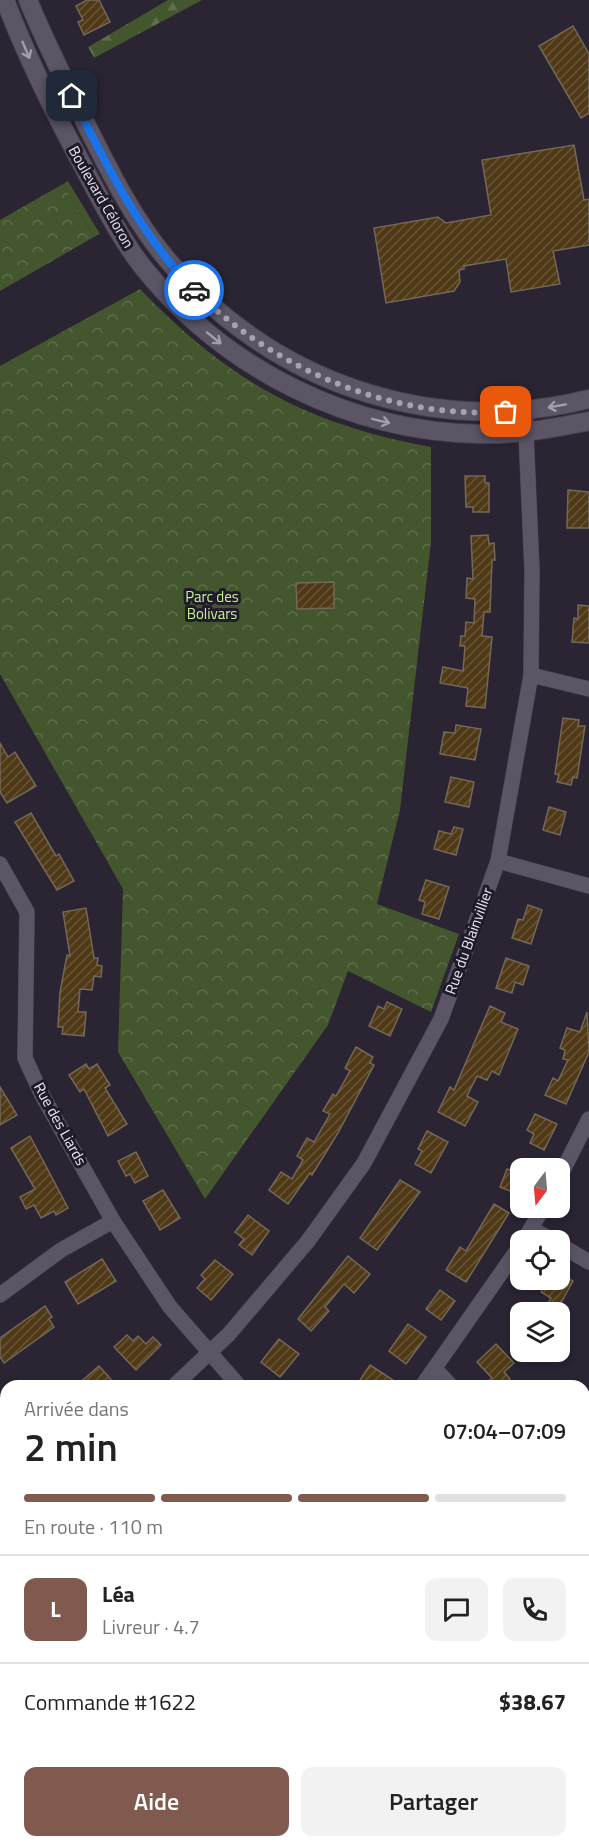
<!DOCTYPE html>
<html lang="fr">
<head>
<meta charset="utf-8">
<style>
  :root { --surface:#fff; --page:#f2f2f2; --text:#222; --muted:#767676; --line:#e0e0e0; --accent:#805a4f }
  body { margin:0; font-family:"Titillium Web",sans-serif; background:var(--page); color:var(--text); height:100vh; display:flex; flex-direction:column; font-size:22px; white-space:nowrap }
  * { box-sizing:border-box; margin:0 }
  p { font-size:20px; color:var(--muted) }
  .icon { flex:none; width:33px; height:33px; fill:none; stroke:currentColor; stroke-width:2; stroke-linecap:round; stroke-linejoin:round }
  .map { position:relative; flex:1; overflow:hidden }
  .details { position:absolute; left:0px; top:1380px; width:590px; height:468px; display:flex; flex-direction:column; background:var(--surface); border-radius:18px 18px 0 0; box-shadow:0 3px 9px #0003 }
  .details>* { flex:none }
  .needle { width:39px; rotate:196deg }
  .fabs { position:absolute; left:510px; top:1158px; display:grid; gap:12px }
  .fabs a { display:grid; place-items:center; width:60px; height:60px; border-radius:12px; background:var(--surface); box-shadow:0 3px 9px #0003; font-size:30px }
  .pin { position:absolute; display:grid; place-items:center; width:51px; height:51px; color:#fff; margin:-26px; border-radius:12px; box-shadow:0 3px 9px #0006 }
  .courier { position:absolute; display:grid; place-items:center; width:60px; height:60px; margin:-30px; border:4px solid #1a73e8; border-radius:50%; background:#fff; color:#222; box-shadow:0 2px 8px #0007 }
  .overview em { font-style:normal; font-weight:600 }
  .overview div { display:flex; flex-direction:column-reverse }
  .overview { display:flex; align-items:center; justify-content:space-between; height:102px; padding:0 24px }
  h1 { font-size:39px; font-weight:600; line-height:45px }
  .bar { display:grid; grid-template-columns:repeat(4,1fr); gap:9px 6px; align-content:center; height:72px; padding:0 24px }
  .bar i { height:8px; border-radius:4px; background:var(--line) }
  .bar .on { background:var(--accent) }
  .bar p { grid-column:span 4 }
  .line { display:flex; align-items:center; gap:15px; padding:0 24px; border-top:2px solid var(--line) }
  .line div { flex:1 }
  .round { display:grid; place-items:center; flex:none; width:63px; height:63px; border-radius:12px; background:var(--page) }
  .primary-button { display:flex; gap:12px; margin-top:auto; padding:12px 24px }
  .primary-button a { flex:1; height:69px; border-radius:12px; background:var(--accent); color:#fff; font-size:24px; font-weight:600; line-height:69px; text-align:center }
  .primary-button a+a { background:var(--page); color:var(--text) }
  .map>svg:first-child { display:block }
  .grass { fill:#43562d }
  .forest { fill:url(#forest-firs) }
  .park { fill:url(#park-crowns) }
  .building { fill:url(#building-hatch); stroke:#746858; stroke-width:1.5 }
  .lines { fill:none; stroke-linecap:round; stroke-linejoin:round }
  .street-casing { stroke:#46414e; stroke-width:16 }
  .secondary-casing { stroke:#46414e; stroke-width:20 }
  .street { stroke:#5b5566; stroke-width:15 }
  .secondary { stroke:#5b5566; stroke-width:18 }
  .oneway { stroke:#a29eab }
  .done { stroke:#a6a2ae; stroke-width:6; stroke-dasharray:0 10.8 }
  .route { stroke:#1a73e8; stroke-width:8 }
  .labels { text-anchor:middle; stroke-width:6; stroke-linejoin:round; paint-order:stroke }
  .street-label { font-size:15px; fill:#e9e6f0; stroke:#201b29 }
  .park-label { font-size:15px; fill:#c5f194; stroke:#201b29 }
</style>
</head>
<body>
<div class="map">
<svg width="589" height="1848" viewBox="0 0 589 1848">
  <defs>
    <pattern id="forest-firs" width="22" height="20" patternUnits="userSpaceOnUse" patternTransform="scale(1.5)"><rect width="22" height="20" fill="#43562d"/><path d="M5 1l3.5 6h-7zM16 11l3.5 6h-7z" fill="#5e6e4c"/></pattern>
    <pattern id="park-crowns" width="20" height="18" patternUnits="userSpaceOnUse" patternTransform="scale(1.5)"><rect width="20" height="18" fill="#43562d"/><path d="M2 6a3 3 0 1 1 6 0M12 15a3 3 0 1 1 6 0" fill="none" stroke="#5e6e4c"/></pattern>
    <pattern id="building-hatch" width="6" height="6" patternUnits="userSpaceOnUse" patternTransform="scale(1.5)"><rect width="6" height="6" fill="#4f3916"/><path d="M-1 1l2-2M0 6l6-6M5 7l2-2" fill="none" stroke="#685638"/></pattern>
  </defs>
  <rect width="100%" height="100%" fill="#2a2433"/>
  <!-- grass -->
  <polygon class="grass" points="68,181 100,234 94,237 63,184"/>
  <!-- forest -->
  <polygon class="forest" points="168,0 202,0 94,58 88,47"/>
  <!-- park -->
  <g class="park">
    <polygon points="63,184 94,237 0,291 0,220"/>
    <path d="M140,289C228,380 305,424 431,447V542L400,810L377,904L459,934L431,1012L348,971L328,1025L205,1199L118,1052L123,889L0,674V366Z"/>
  </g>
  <!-- building -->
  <g class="building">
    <polygon points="87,0 99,0 110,22 84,35 78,22 83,20 76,6"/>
    <polygon points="573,26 589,54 589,113 581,118 539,46"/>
    <polygon points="574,145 584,200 589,199 589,245 553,251 560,284 511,292 506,259 464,266 464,269 459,270 460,282 454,291 386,303 374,228 438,217 446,223 491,215 482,160"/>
    <polygon points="465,476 485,476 485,483 489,483 489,512 473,512 473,507 466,507"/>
    <polygon points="568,490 589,492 589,528 567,528"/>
    <polygon points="488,535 489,544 494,543 495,560 492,560 490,612 484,612 482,636 492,637 485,708 466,706 468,688 440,683 443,667 463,671 465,646 460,646 461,636 465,636 466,622 474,623 475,599 466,598 467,578 473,579 471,536"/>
    <polygon points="334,582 334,608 297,609 296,583"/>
    <polygon points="578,605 589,606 589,643 572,642 574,618 578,619"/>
    <polygon points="563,718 579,720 578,726 585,726 577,778 573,777 571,785 557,782 559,775 555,774"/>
    <polygon points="456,725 481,729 475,760 440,754 444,732 455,733"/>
    <polygon points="0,743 8,757 15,752 36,786 7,803 0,792"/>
    <polygon points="451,777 474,782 469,807 445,802"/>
    <polygon points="549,807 566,812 560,835 543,830"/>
    <polygon points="31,813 56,856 59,854 74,881 57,890 15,822"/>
    <polygon points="454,827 463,829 456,855 434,849 439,831 451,834"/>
    <polygon points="426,880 449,887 439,919 422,914 425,902 419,900"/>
    <polygon points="528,905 542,910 531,944 512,938 518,919 523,920"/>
    <polygon points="86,908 94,958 98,958 97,965 102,966 101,977 94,976 92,990 80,989 78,1012 86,1012 84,1036 62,1034 63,1027 58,1027 60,992 67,955 70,956 63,912"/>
    <polygon points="506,958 529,966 523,985 515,982 512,993 496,988"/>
    <polygon points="387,1002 402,1009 390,1036 369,1026 378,1006 384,1009"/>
    <polygon points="490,1006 505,1013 501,1022 518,1029 499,1075 492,1071 487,1080 477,1076 467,1096 478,1102 465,1126 438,1112 450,1087 454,1090"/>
    <polygon points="587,1012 589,1052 566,1104 545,1095 553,1078 558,1081 568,1060 563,1059 565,1050 560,1048 567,1028 580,1032"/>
    <polygon points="356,1047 373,1057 370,1063 374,1065 338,1133 312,1175 310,1173 288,1204 269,1190 281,1172 292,1179 303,1160 297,1156 307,1138 314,1142 330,1114 323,1111 333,1094 336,1096 350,1071 345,1068"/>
    <polygon points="86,1064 89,1069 97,1064 110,1085 105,1088 127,1124 108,1136 84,1089 80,1092 69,1075"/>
    <polygon points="0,1087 17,1115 0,1125"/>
    <polygon points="535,1114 557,1124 544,1150 530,1143 534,1134 527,1130"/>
    <polygon points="427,1131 448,1142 431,1173 415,1164 422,1151 418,1149"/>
    <polygon points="30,1136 68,1208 56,1215 54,1211 41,1218 34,1205 26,1209 20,1197 35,1189 11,1148"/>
    <polygon points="136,1152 148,1176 135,1183 130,1174 126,1176 118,1161"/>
    <polygon points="507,1169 520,1174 520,1195 500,1187"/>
    <polygon points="400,1180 420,1192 377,1250 360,1238"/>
    <polygon points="163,1190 180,1218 160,1230 143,1201"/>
    <polygon points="494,1204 509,1213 466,1282 446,1270 460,1247 466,1251"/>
    <polygon points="248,1215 269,1231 252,1255 239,1245 244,1239 235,1232"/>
    <polygon points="348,1256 370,1274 354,1293 344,1284 325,1307 329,1311 311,1331 298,1319"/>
    <polygon points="102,1259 116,1281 78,1304 65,1282"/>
    <polygon points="215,1260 233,1274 211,1300 197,1288 205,1279 201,1275"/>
    <polygon points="560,1274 573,1281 557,1310 547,1305 551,1298 541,1292 548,1280 560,1280"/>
    <polygon points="440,1290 455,1301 441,1320 426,1309"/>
    <polygon points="45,1306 52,1317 49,1319 54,1327 4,1363 0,1357 0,1338"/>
    <polygon points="408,1324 426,1337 406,1364 389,1351"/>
    <polygon points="127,1335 133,1341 138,1336 146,1344 153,1337 161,1345 136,1370 114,1347"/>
    <polygon points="279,1339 299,1354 280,1377 261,1362"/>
    <polygon points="496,1344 514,1363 504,1372 510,1379 502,1386 483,1386 492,1378 477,1362"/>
    <polygon points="370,1365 402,1386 370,1386 360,1380"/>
    <polygon points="99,1366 117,1386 76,1386"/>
  </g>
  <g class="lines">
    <defs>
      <g id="street">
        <polyline points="531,675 589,689"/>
        <polyline points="498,861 589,886"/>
        <polyline points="0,864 27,912 25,1058 42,1095 113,1221 170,1307 239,1386"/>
        <polyline points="560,1176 589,1119"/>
        <polyline points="532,1229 552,1240"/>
        <polyline points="524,1240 543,1208"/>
        <polyline points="560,1245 589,1262"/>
        <polyline points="0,1295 61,1250 113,1221"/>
        <polyline points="436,1370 451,1386"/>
        <polyline points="174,1386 229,1334 308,1241 364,1163 441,1019 498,861 531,675 532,570 525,410"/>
        <polyline points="422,1386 520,1246"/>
        <polyline points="584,1456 589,1454"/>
        <polyline points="0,1520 6,1516"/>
        <polyline points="584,1631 589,1630"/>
        <polyline points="0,1735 6,1731"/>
        <polyline points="584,1826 589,1824"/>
        <polyline points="173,1842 178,1848"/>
        <polyline points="239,1848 243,1842"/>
        <polyline points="530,1848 539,1842"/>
      </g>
      <g id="secondary">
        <path d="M5,0C27,58 55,114 84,168C102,202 119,236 142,266C224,369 350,432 481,434C517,435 554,428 589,421"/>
        <path d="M28,0C45,42 66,83 86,124C109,170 132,217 165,257C267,381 432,439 589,399"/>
      </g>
    </defs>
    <!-- street casing -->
    <use href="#street" class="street-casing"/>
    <!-- secondary casing -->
    <use href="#secondary" class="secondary-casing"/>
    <!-- street -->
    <use href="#street" class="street"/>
    <!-- secondary -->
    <use href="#secondary" class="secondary"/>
  </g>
  <!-- one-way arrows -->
  <defs><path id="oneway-shaft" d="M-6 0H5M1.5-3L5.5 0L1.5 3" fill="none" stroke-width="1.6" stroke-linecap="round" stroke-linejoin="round" transform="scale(1.5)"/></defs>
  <g class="oneway">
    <use href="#oneway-shaft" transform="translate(26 50) rotate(67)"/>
    <use href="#oneway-shaft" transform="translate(214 338) rotate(39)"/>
    <use href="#oneway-shaft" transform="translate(557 406) rotate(170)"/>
    <use href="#oneway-shaft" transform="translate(381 421) rotate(14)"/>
  </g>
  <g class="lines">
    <!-- done -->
    <path class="done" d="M194,290C276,370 390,419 506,412"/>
    <!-- route -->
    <path class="route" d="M72,96C106,165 140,234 194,290"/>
  </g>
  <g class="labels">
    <!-- street labels -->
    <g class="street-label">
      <text transform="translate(101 197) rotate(60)" y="5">Boulevard Céloron</text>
      <text transform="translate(469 941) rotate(-70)" y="5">Rue du Blainvillier</text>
      <text transform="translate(60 1124) rotate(61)" y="5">Rue des Liards</text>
    </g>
    <!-- park labels -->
    <g class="park-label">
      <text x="212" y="602">Parc des<tspan x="212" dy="17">Bolivars</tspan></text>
    </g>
  </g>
</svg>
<div class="fabs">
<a><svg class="needle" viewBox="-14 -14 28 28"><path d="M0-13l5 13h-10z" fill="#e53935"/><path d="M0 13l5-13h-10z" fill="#767676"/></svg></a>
<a><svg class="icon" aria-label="locate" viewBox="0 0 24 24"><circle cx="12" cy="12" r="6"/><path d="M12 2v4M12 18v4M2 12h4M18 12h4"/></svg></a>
<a><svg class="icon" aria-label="layers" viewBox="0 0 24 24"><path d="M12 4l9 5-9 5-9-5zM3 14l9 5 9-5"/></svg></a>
</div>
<div class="pin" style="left:506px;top:412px;background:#ea580c"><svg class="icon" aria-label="bag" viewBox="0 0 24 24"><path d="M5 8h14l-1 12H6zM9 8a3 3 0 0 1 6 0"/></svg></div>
<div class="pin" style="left:72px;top:96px;background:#1f2937"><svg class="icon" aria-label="home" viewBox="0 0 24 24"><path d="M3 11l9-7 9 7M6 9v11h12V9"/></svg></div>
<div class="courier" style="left:194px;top:290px"><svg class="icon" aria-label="car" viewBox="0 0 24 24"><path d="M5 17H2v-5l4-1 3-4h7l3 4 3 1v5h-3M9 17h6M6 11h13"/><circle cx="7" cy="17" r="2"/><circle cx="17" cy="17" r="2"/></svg></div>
<section class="details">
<div class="overview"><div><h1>2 min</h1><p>Arrivée dans</p></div><em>07:04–07:09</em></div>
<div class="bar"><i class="on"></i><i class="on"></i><i class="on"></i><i></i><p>En route · 110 m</p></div>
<div class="line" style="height:108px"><b class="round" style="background:var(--accent);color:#fff">L</b><div><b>Léa</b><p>Livreur · 4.7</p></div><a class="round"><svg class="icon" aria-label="chat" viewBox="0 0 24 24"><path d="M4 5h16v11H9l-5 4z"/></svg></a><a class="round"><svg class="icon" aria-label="phone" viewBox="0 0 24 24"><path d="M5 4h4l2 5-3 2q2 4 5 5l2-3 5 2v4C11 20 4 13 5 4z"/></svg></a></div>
<div class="line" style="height:78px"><div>Commande #1622</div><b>$38.67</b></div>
<div class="primary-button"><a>Aide</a><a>Partager</a></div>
</section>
</div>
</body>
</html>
